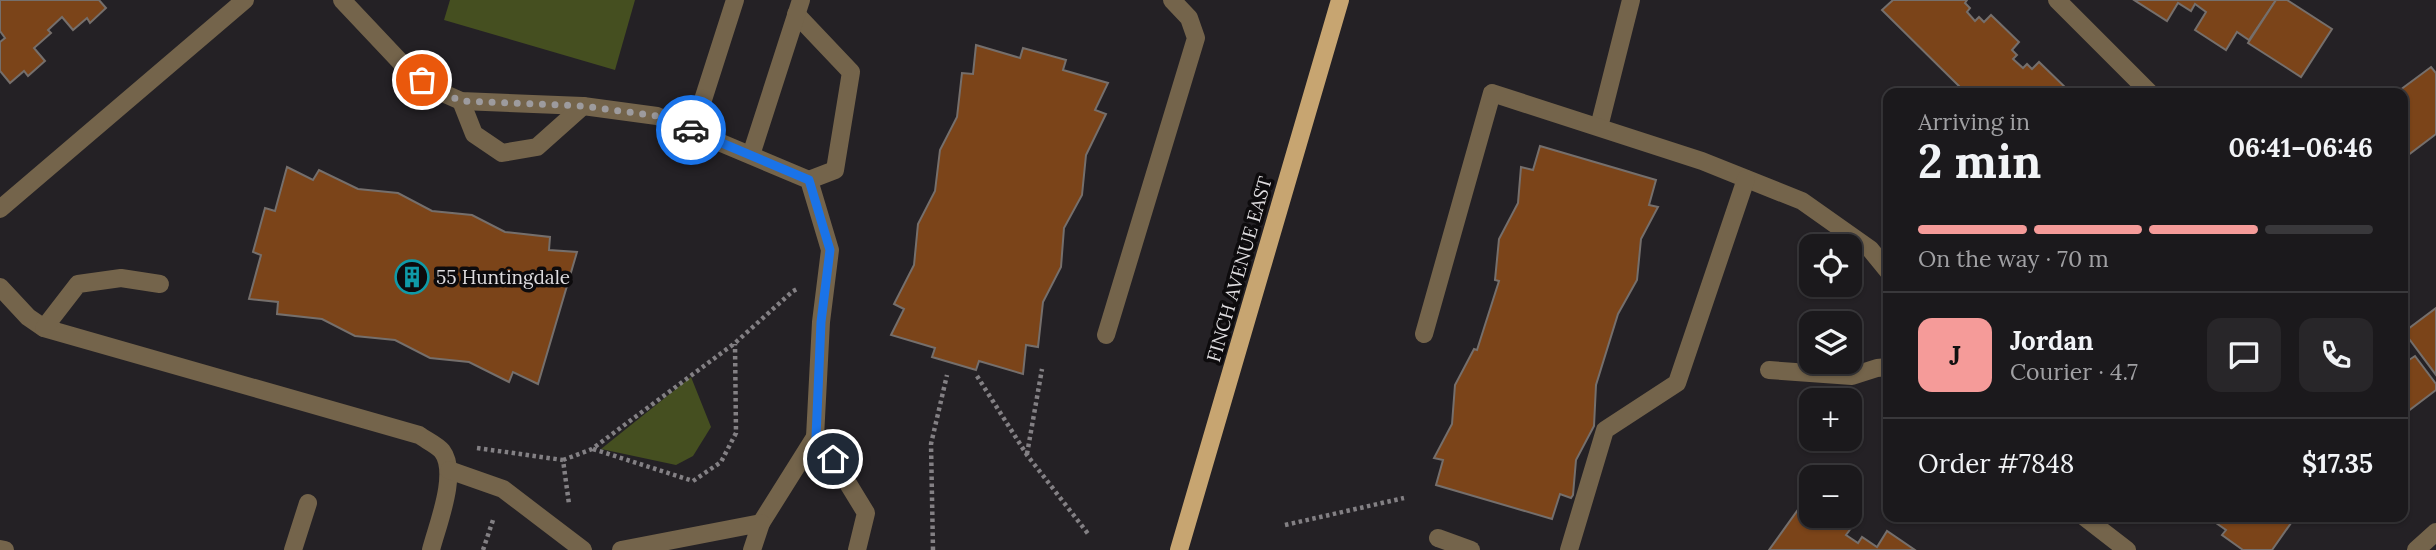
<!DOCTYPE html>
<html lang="en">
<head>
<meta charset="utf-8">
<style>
  :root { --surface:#1b191c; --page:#282629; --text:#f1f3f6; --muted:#a0a0a3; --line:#39383b; --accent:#f59b99 }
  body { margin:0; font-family:Lora,serif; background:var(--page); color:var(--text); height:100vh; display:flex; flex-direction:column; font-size:26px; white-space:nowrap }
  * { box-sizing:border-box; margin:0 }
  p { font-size:23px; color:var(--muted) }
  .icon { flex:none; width:38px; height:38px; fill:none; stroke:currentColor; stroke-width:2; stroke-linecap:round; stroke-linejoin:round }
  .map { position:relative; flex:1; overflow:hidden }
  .sheet { position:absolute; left:1883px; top:88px; width:525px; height:434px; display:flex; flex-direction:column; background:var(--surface); border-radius:14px; box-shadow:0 2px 5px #0004,0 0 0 2px var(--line) }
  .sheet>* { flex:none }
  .fabs { position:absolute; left:1799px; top:234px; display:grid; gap:14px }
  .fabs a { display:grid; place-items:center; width:63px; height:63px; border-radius:14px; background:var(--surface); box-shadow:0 2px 5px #0004,0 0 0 2px var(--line); font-size:35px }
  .pin { position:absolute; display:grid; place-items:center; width:60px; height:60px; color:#fff; margin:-30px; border:4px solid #fff; border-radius:50%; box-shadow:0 2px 7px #0007 }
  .courier { position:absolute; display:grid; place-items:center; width:70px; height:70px; margin:-35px; border:5px solid #1a73e8; border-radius:50%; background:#fff; color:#222; box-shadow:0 2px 9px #0007 }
  .overview em { font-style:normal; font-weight:700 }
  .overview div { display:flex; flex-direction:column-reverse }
  .overview { display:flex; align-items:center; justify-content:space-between; height:119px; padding:0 35px }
  h1 { font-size:46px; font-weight:700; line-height:52px }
  .bar { display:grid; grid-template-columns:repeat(4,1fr); gap:10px 7px; align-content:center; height:84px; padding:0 35px }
  .bar i { height:9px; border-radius:5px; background:var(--line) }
  .bar .current { background:var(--accent) }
  .bar p { grid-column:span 4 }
  .line { display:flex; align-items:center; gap:18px; padding:0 35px; border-top:2px solid var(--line) }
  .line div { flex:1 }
  .round { display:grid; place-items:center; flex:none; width:74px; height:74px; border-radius:14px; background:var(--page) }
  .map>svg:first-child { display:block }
  .green { fill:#454f20 }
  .building { fill:#7b4419; stroke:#756f6c; stroke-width:2 }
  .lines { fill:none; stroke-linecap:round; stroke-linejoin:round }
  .path { stroke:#838084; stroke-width:4.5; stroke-dasharray:3.5 3.5; stroke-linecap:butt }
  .minor { stroke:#74644b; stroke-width:18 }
  .major { stroke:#c7a571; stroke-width:18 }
  .done { stroke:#9d9b9e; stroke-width:7; stroke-dasharray:0 12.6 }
  .route { stroke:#1a73e8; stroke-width:9 }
  .labels { text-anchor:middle; stroke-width:7; stroke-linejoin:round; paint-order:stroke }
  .street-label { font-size:19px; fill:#dedcdf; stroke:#0d0b0d }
  .poi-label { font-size:19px; fill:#dedcdf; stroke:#0d0b0d; text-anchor:start }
</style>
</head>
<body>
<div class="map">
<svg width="2436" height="550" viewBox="0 0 2436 550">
  <rect width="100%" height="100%" fill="#242125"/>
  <!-- green -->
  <g class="green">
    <polygon points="450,0 635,0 615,70 444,20"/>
    <polygon points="691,377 711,427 693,456 676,465 601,449"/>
  </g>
  <!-- building -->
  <g class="building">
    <polygon points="0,0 99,0 106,8 90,23 87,18 73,30 62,17 48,30 51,33 34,48 45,61 28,76 24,71 10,83 0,71 0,42 5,38 0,31"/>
    <polygon points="1893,0 1967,0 1965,3 1970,8 1967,12 1975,21 1979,17 1984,22 1991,15 2019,42 2012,50 2017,55 2013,59 2023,68 2027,64 2032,69 2039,62 2066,88 2062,93 1966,93 1882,10"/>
    <polygon points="2134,0 2276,0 2249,40 2237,32 2226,50 2195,30 2206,12 2195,4 2191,11 2178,3 2167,21"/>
    <polygon points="2276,0 2287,0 2332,29 2301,77 2248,43"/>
    <polygon points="976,45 1020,58 1023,48 1066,60 1063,70 1108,83 1095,110 1106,114 1086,155 1082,195 1064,228 1061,267 1043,302 1038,347 1026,345 1023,374 979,361 976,370 932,357 935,348 891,335 904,309 894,304 914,265 918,224 935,191 940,150 957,117 962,73 973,74"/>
    <polygon points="2431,67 2436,73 2436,134 2403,159 2403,93 2396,93"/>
    <polygon points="1540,146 1656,180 1649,205 1658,207 1641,239 1637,280 1618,314 1596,385 1594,426 1576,460 1573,495 1571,498 1560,494 1552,519 1436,485 1443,460 1434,458 1452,424 1455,385 1474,349 1477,350 1499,281 1495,280 1499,239 1518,203 1521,167 1533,170"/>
    <polygon points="287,167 313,180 319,170 358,189 398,193 432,211 472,215 505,232 550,237 549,250 577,252 538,384 513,372 509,382 469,362 430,358 395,340 355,336 322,319 277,314 278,302 249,299 261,255 253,252 265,208 275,211"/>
    <polygon points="2436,308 2436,375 2404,332"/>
    <polygon points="2403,352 2409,360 2415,356 2436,384 2436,390 2403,415"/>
    <polygon points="1802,504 1811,511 1811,516 1850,516 1850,513 1858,519 1846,535 1858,543 1862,537 1877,547 1887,531 1915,550 1769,550"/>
    <polygon points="2206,516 2296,516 2272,550 2243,550 2222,535 2226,530"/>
  </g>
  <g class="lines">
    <!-- path -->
    <g class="path">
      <polyline points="977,376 1027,455 1089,535"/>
      <polyline points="477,448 563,460 569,504"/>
      <polyline points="593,449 693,481 721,462 736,433 735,344"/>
      <polyline points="1027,454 1042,369"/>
      <polyline points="563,460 592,449 735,343 793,291 799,288"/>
      <polyline points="1285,525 1404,498"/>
      <polyline points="483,550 494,517"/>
      <polyline points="933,550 931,444 947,375"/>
    </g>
    <!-- minor -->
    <g class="minor">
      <polyline points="342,0 408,70 436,90 461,101 583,106 657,116 809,180 830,250 821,322 815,437"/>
      <polyline points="2057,0 2150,93"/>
      <polyline points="796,14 851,72 835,170 809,180"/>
      <polyline points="461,101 474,134 502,153 537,147 583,106"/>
      <polyline points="1599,127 1631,0"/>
      <polyline points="693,131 735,0"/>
      <polyline points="751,155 801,0"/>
      <polyline points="0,209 245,0"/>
      <path d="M0,287L28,317L44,328L419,435C426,440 437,445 442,451C459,473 437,526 431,550"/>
      <polyline points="44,328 78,284 121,278 160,284"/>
      <polyline points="1424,334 1492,93 1702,161 1802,201 1870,249 1888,271"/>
      <polyline points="1106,335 1196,38 1189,18 1172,0"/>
      <polyline points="1769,370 1852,376 1877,368 1888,367"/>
      <polyline points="449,470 503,489 583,550"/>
      <polyline points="2083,516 2127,550"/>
      <polyline points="761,523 815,437 833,459 866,513 857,550"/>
      <polyline points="1438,538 1471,550"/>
      <polyline points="0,549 5,550"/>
      <polyline points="293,550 308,503"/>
      <polyline points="621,550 761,523 752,550"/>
      <polyline points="1569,550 1605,430 1677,383 1746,179"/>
      <polyline points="2416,550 2436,532"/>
    </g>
    <!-- major -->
    <polyline class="major" points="1179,550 1340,0"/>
  </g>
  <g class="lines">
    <!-- done -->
    <polyline class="done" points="422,80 436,90 461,101 583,106 657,116 691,130"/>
    <!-- route -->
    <polyline class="route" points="691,130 809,180 830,250 821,322 816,437 833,459"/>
  </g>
  <!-- icons -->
  <defs>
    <symbol id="building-ring" viewBox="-11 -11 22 22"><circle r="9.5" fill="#0d0b0d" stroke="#0f9aa8" stroke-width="1.5"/><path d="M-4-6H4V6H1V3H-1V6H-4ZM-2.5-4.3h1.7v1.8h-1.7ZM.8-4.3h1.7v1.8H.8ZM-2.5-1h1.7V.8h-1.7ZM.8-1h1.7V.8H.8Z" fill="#0f9aa8"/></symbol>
  </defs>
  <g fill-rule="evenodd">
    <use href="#building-ring" x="393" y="258" width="38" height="38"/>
  </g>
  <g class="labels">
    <!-- street labels -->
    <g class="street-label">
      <text transform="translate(1239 269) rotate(-74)" y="7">FINCH AVENUE EAST</text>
    </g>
    <!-- poi labels -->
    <g class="poi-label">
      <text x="436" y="284">55 Huntingdale</text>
    </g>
  </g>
</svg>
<div class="fabs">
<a><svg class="icon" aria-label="locate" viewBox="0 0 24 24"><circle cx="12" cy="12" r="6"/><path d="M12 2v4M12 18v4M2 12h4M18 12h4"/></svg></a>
<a><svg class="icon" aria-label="layers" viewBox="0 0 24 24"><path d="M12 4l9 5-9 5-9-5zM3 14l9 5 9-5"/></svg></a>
<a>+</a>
<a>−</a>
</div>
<div class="pin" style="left:422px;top:80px;background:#ea580c"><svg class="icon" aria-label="bag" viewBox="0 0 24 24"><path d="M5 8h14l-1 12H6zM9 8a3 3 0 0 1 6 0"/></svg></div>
<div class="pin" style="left:833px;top:459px;background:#1f2937"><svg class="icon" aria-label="home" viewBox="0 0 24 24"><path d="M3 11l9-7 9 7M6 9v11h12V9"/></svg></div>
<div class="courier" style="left:691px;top:130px"><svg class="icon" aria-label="car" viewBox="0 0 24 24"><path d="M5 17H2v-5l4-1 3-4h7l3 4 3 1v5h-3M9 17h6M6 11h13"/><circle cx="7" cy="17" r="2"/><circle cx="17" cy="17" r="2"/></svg></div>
<section class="sheet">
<div class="overview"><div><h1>2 min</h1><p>Arriving in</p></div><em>06:41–06:46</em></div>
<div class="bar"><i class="current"></i><i class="current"></i><i class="current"></i><i></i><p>On the way · 70 m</p></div>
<div class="line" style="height:126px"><b class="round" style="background:var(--accent);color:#111">J</b><div><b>Jordan</b><p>Courier · 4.7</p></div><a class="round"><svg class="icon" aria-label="chat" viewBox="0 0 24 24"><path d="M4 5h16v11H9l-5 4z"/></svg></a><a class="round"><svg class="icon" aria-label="phone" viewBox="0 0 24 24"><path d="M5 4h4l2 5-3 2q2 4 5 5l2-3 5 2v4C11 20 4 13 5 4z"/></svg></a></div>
<div class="line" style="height:91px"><div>Order #7848</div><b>$17.35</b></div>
</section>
</div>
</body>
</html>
